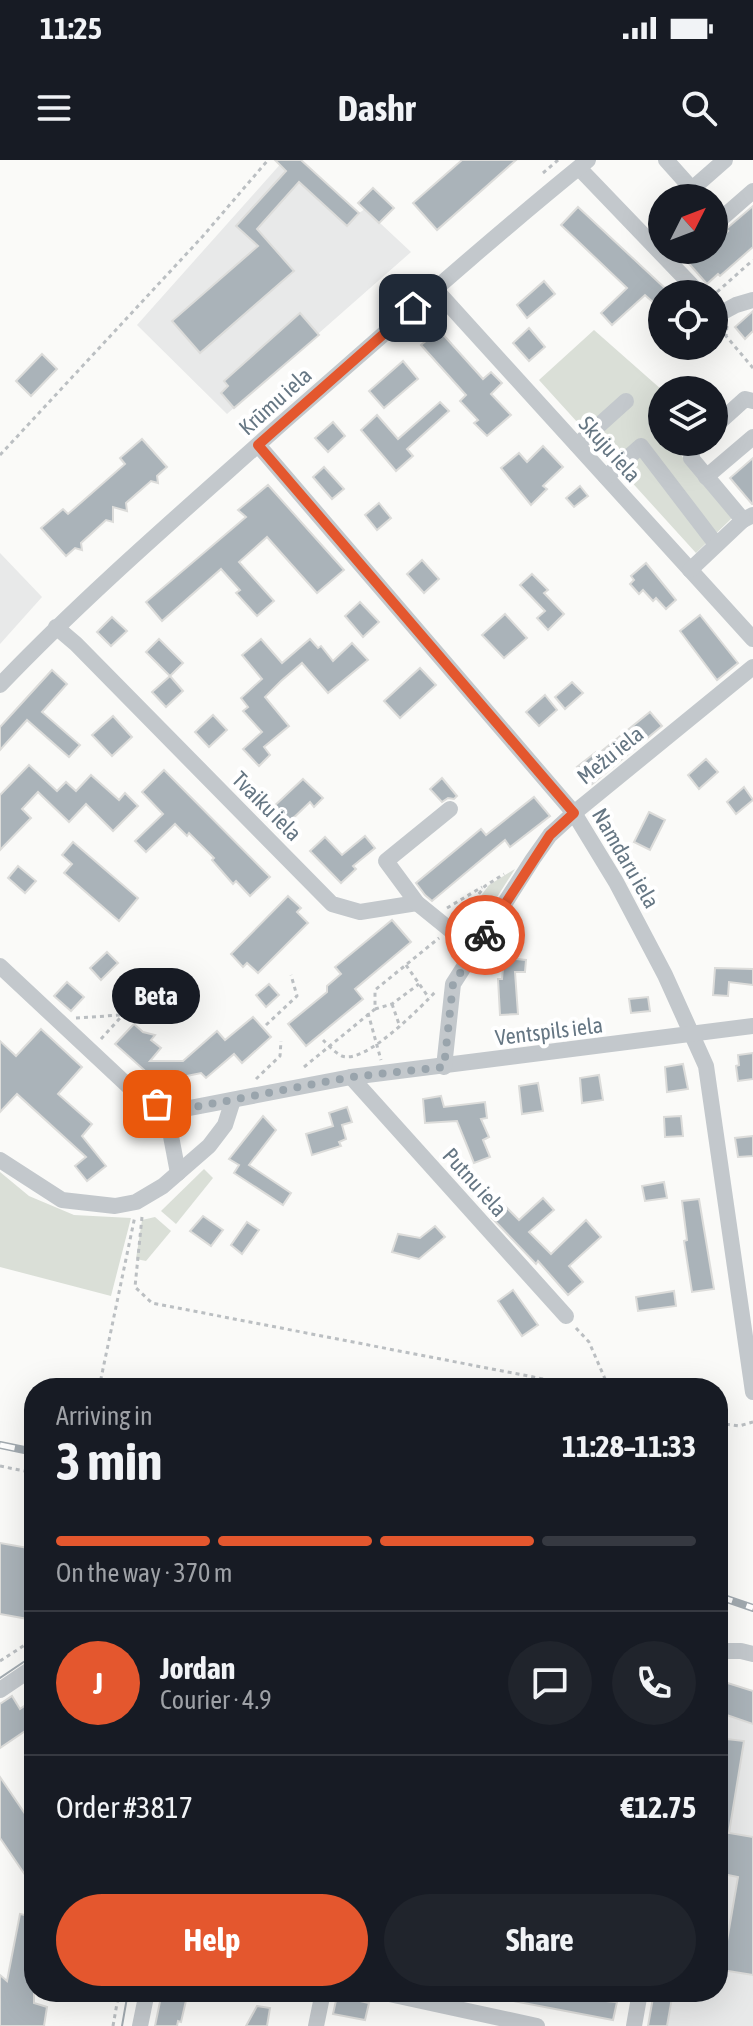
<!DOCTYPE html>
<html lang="en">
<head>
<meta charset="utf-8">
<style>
  :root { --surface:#171b24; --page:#20242c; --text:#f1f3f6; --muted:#9ea1a6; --line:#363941; --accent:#e4572e }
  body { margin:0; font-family:"Asap Condensed",sans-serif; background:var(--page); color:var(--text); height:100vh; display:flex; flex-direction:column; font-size:30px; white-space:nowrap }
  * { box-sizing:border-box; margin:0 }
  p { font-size:26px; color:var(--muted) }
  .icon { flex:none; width:44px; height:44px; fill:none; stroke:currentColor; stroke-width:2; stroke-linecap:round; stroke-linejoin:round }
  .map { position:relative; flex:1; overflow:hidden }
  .sheet { position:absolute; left:24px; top:1218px; width:704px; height:624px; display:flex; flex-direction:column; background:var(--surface); border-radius:32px; box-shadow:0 8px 32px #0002 }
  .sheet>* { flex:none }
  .needle { width:52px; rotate:48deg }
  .buttons { position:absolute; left:648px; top:24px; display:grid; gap:16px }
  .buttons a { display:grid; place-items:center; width:80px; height:80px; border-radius:50%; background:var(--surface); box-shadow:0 8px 32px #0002; font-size:40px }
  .pin { position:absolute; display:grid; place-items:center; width:68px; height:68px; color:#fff; margin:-34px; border-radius:16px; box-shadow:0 4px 12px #0006 }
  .courier { position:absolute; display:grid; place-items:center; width:80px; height:80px; margin:-40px; border:6px solid #e4572e; border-radius:50%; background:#fff; color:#222; box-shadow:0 2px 10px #0007 }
  .bubble { position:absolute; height:56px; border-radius:28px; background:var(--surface); box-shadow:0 8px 32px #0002; font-size:26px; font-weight:700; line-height:56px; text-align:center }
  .head em { font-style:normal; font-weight:700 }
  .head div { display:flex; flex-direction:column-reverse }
  .head { display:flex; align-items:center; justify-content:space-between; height:136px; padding:0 32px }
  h1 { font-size:52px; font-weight:700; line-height:60px }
  .bar { display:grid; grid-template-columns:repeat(4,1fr); gap:12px 8px; align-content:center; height:96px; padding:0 32px }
  .bar i { height:10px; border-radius:6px; background:var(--line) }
  .bar .current { background:var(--accent) }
  .bar p { grid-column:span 4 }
  .line { display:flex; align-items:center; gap:20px; padding:0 32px; border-top:2px solid var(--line) }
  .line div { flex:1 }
  .round { display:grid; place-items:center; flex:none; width:84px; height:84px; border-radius:42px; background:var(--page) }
  .primary-button { display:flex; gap:16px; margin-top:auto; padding:16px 32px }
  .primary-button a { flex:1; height:92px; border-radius:48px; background:var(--accent); color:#fff; font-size:32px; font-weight:700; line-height:92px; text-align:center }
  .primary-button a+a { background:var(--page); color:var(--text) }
  .status { display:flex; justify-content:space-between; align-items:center; height:56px; padding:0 40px; background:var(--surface); direction:ltr }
  .status svg { height:22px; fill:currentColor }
  header { display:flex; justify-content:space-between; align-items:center; height:104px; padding:0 32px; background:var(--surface); font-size:36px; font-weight:700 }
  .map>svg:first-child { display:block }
  .built { fill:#e8e9e9 }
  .green { fill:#dadfd7 }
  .building { fill:#aab3b9; stroke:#dcdcda; stroke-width:2 }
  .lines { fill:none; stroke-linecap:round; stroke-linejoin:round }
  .path { stroke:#bbbfc2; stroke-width:3; stroke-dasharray:4 4; stroke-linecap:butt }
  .minor { stroke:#c3c8cc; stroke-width:16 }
  .tram { stroke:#a2aab0; stroke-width:2 }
  .rail-casing { stroke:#a2aab0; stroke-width:8 }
  .rail { stroke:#fff; stroke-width:5; stroke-dasharray:15; stroke-linecap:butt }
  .done { stroke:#99a4ac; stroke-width:8; stroke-dasharray:0 14.4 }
  .route { stroke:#e4572e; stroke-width:10 }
  .labels { text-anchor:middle; stroke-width:8; stroke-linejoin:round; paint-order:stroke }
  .street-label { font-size:22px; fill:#657683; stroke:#fff }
</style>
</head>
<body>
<div class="status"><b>11:25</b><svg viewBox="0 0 49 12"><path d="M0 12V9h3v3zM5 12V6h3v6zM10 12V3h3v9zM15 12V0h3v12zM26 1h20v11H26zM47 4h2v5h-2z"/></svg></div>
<header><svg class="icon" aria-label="menu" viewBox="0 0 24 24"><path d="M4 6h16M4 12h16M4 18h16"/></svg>Dashr<svg class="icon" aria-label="search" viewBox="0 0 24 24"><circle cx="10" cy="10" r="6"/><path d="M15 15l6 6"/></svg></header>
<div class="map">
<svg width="753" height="1866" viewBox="0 0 753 1866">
  <rect width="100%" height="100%" fill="#fafaf8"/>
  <!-- built -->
  <g class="built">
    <polygon points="284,0 301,0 359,53 365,49 411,92 227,254 137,165"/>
    <polygon points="0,393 42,437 0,484"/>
    <polygon points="718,1521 753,1531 753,1866 648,1866 653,1832 718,1832"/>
  </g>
  <!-- green -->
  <g class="green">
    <polygon points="594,170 662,230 662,282 691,282 680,294 732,358 696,393 539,220"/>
    <polygon points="515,709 487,753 480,749 477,741 489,725"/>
    <polygon points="470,750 485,757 470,779 454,768"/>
    <polygon points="204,1009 213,1018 176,1064 161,1051"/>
    <polygon points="0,1012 29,1036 74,1055 131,1058 111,1136 0,1107"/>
    <polygon points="155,1057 171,1071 146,1101 136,1099 142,1060"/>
  </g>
  <!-- building -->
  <g class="building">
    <polygon points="275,0 301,0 359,53 347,66 299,22 257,69 294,111 200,193 172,161 258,86 236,66 286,11"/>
    <polygon points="462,0 516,0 437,70 413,43"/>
    <polygon points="373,28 394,48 379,63 358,43"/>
    <polygon points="753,46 753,87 720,116 718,114 707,124 677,90 714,90 714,83 728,71 726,69"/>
    <polygon points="578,47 668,131 662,134 655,144 645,135 612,165 601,153 627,128 561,65"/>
    <polygon points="544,121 555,134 527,158 517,145"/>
    <polygon points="753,151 753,171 745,179 735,167"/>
    <polygon points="300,153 319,175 234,248 221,233 228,226 224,221"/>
    <polygon points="529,168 545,187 529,201 513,183"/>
    <polygon points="439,170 483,219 491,212 502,223 491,234 511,255 487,276 474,263 478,260 460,241 466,235 421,185"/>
    <polygon points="42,194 57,209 31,236 16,221"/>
    <polygon points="403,201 418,219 384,248 369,231"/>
    <polygon points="440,242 449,251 407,289 413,296 396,311 361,270 377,255 398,279"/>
    <polygon points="333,262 345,276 328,292 315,278"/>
    <polygon points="142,279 167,307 157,316 158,323 151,321 126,343 127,351 113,347 113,362 106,360 81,383 82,390 75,388 66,396 41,368 63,349 68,354 125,304 120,298"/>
    <polygon points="543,286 563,307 543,326 547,329 531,345 501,308 519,293 527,302"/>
    <polygon points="753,298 753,344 752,344 730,318"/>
    <polygon points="324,307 344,329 332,339 313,317"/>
    <polygon points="268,325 344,410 317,433 267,377 239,402 274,441 257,456 236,433 240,430 221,409 162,461 146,442 246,357 238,350"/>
    <polygon points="580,326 588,336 574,347 566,338"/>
    <polygon points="379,343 391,358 377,370 365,355"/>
    <polygon points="422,400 439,419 424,433 407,414"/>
    <polygon points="646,403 676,440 666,449 656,438 653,441 643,430 639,434 630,424 634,420 631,416"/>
    <polygon points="532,414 548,430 544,433 564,454 548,470 537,458 545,451 520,425"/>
    <polygon points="360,442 379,462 363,477 345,456"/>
    <polygon points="505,454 527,478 504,498 482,475"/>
    <polygon points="700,455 738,503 717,520 680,471"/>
    <polygon points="112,457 127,471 111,486 97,472"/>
    <polygon points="159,479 183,503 170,516 146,492"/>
    <polygon points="261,479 282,503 310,479 318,488 321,486 333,501 352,483 368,500 328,533 302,503 281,521 265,537 289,566 264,587 270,595 259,606 243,589 262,572 243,551 248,547 241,538 262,519 242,495"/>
    <polygon points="420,508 436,525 400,558 384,541"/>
    <polygon points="52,510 67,524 42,552 80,585 69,597 27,560 0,590 0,567"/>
    <polygon points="170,516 183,531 166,547 152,532"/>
    <polygon points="572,522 583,533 565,549 555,537"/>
    <polygon points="545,535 557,550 539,566 526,552"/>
    <polygon points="650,552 662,566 592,624 577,607 596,592 598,594"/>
    <polygon points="213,555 227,570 209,587 195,572"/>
    <polygon points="113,556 132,577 112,596 92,575"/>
    <polygon points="706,599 718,612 699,629 688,615"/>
    <polygon points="29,605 57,631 66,622 76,631 91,615 119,640 125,633 138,646 113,671 86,644 69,662 38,632 22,649 31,658 0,690 0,635"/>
    <polygon points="164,610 270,717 250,736 236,721 233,724 212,700 214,698 189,673 187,676 175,664 146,692 135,681 163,654 142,632"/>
    <polygon points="442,618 457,636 454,639 448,638 442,642 430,629"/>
    <polygon points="303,619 323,638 314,647 310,642 285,666 270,650"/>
    <polygon points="744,627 753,640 736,654 727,642"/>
    <polygon points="534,637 550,656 510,687 505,680 432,741 425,735 416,723 481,669 486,675"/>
    <polygon points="649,652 665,660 650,690 634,682"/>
    <polygon points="365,676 375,688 353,706 356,709 341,723 310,691 325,677 342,695"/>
    <polygon points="73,682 138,738 119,761 64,713 72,704 62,695"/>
    <polygon points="18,706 36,721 25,733 8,718"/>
    <polygon points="288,736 301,748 297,752 308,763 258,813 247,803 243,807 231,794"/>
    <polygon points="392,760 411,782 355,829 363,839 306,886 288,864 327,832 327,826 341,814 335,807"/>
    <polygon points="107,792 118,803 101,820 90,808"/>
    <polygon points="504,798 526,800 525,812 515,812 518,854 500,855 498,819 502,819"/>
    <polygon points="715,808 753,809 753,825 729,822 728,836 713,835"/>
    <polygon points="67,822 84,837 71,851 54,836"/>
    <polygon points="269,824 279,835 266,847 256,835"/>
    <polygon points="648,837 650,851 631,853 629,839"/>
    <polygon points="253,857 271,877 242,903 234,894 206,918 201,913 182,917 172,923 163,917 153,918 115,884 134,864 143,872 155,875 151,880 161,888 150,901 183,901 217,871 225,880"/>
    <polygon points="41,869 82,907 58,934 92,964 82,976 106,1006 87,1021 75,1006 86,997 17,934 0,952 0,881 16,896"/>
    <polygon points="753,893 753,919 738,921 736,906 739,905 738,895"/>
    <polygon points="683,904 688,929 667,932 665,907"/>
    <polygon points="599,915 603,940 582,943 580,918"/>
    <polygon points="538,923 543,951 522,954 519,926"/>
    <polygon points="441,936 444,947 485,942 487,958 481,959 489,977 483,980 490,997 474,1003 457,961 425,963 423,939"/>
    <polygon points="347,947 352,962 342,965 346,979 339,982 341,986 312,995 306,974 333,966 329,953"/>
    <polygon points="263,956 276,970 249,1005 291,1033 283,1045 234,1013 239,1005 229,999"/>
    <polygon points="681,956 683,976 665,977 664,957"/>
    <polygon points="753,976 753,996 738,997 735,978"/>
    <polygon points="664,1022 667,1038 645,1041 642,1026"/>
    <polygon points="543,1038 554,1050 529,1072 551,1094 586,1060 601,1077 569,1106 583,1122 568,1135 538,1101 536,1104 492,1058 494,1056 491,1053 502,1043 519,1060"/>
    <polygon points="699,1039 714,1129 692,1132 684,1081 687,1080 682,1041"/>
    <polygon points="203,1056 223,1070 211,1086 190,1071"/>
    <polygon points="247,1062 259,1070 242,1094 231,1085"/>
    <polygon points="435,1066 445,1077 419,1099 392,1092 398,1074 420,1078"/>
    <polygon points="513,1130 538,1165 522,1176 498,1141"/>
    <polygon points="674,1131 676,1146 638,1151 636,1137"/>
    <polygon points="0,1383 34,1389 34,1431 28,1459 0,1454"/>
    <polygon points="718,1520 753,1531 753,1564 718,1552"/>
    <polygon points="12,1536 20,1549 34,1539 34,1565 0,1588 0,1544"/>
    <polygon points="718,1578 744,1581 729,1673 753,1677 753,1815 722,1810 738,1717 718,1713"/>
    <polygon points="0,1617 34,1667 34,1728 0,1678"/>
    <polygon points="20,1754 34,1757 34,1843 47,1847 44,1866 0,1866 0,1815 7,1821"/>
    <polygon points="162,1832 188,1832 181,1862 178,1861 177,1866 155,1866"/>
    <polygon points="498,1832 538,1832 590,1840 591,1832 608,1832 607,1841 617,1842 613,1860 497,1838"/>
    <polygon points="654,1832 673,1832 667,1866 648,1866"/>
    <polygon points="337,1836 369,1843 365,1860 333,1854"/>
    <polygon points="257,1846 270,1848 267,1866 246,1866"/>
  </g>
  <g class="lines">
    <!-- path -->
    <g class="path">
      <polyline points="543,13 558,0"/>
      <polyline points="717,132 753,100"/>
      <polyline points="727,166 726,176 753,208"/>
      <polyline points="0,295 203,76 268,0"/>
      <polyline points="447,748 482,727"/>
      <polyline points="459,759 485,726 504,714"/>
      <polyline points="406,805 429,838"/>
      <polyline points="392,844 400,867"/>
      <polyline points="375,849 392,844 419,824"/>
      <polyline points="368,853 381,900"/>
      <polyline points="76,858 121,855"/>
      <polyline points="266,865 297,836 291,815"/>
      <polyline points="101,879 129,848 141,848"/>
      <path d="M323,880C328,885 335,893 342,896C365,905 422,846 437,830"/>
      <polyline points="304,907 375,849 375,830 439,778"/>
      <polyline points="256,919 280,896 281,881"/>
      <polyline points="142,1057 135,1127 152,1143 590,1228"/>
      <polyline points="576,1168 589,1182 609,1228"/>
      <polyline points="99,1228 135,1056"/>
      <polyline points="718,1263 739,1266 753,1262"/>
      <polyline points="0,1306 34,1313"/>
      <polyline points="0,1501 34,1479"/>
      <polyline points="113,1866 119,1832"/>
    </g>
    <!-- minor -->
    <g class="minor">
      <polyline points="666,0 692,29"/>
      <polyline points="579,8 700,134"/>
      <polyline points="689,38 692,29 725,0"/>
      <polyline points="714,65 753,31"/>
      <polyline points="435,129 753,479"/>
      <polyline points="714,146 723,152 736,145 753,140"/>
      <polyline points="714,267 745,239 753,241"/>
      <polyline points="698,282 694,286 691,298 743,360 753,355"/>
      <polyline points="258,285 574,653 616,722 665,815 706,906 753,1232"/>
      <polyline points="577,285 626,241"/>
      <polyline points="606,317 641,286 712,379 719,382"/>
      <polyline points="706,317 753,277"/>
      <polyline points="690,410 743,360"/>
      <polyline points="56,467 76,484 332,744 360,752 417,743"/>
      <path d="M0,525C88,433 185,350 280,265C382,176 483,85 588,0"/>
      <polyline points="450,649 386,701 417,743 475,790"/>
      <polyline points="0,806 141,938 174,951 351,917 753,866"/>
      <polyline points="444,907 453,824 533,699 550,675 574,653 753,507"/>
      <polyline points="351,917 566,1156"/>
      <polyline points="174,951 170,971 178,1013"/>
      <polyline points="0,1000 62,1040 115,1046 136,1042 163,1026 209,986 225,965 233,940"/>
      <polyline points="718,1491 741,1491 753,1494"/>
      <polyline points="0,1530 34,1507"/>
      <polyline points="380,1832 537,1866"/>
      <polyline points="140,1866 147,1832"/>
      <polyline points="316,1866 323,1832"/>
      <polyline points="634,1866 640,1832"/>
    </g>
    <!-- tram -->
    <g class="tram">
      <polyline points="0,1518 34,1495"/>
      <polyline points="122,1866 128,1832"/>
    </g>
    <defs>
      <g id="rail">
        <polyline points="0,1285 34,1292"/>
        <polyline points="718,1436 753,1448"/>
      </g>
    </defs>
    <!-- rail casing -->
    <use href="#rail" class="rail-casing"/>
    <!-- rail -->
    <use href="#rail" class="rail"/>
  </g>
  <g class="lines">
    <!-- done -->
    <polyline class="done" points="157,944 174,951 351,917 444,907 453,824 485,775"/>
    <!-- route -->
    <polyline class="route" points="413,148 258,285 574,653 550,675 485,775"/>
  </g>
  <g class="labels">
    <!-- street labels -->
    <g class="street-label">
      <text transform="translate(275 241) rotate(-42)" y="8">Krūmu iela</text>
      <text transform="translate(610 289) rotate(48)" y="8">Skuju iela</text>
      <text transform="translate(610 595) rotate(-39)" y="8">Mežu iela</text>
      <text transform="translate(267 646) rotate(45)" y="8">Tvaiku iela</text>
      <text transform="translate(626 698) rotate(60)" y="8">Namdaru iela</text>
      <text transform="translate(549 871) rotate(-7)" y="8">Ventspils iela</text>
      <text transform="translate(475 1022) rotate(48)" y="8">Putnu iela</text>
    </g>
  </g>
</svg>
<div class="buttons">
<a><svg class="needle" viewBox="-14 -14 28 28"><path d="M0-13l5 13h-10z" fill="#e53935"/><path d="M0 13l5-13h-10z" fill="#9ea1a6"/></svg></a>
<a><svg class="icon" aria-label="locate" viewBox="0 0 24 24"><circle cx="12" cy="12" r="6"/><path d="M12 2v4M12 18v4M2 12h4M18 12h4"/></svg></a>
<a><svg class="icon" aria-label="layers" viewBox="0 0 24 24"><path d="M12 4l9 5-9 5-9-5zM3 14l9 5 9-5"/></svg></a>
</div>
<div class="pin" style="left:157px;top:944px;background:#ea580c"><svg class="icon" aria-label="bag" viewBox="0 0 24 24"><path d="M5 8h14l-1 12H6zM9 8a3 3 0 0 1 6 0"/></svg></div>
<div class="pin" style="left:413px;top:148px;background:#1f2937"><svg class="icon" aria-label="home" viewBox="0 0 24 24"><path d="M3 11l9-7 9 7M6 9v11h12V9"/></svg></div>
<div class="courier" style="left:485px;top:775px"><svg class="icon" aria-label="bike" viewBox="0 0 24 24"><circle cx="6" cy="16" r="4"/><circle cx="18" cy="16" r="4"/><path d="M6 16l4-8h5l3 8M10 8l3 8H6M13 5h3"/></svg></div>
<div class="bubble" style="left:112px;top:808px;width:88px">Beta</div>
<section class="sheet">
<div class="head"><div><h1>3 min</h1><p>Arriving in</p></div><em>11:28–11:33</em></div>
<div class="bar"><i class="current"></i><i class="current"></i><i class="current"></i><i></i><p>On the way · 370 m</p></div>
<div class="line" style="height:144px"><b class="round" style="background:var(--accent);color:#fff">J</b><div><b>Jordan</b><p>Courier · 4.9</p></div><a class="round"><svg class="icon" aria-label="chat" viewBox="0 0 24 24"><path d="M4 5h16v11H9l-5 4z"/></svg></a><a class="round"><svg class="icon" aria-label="phone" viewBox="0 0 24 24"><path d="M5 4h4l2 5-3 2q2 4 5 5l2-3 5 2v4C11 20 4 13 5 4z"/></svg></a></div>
<div class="line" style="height:104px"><div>Order #3817</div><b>€12.75</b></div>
<div class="primary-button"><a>Help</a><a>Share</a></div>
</section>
</div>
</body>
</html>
